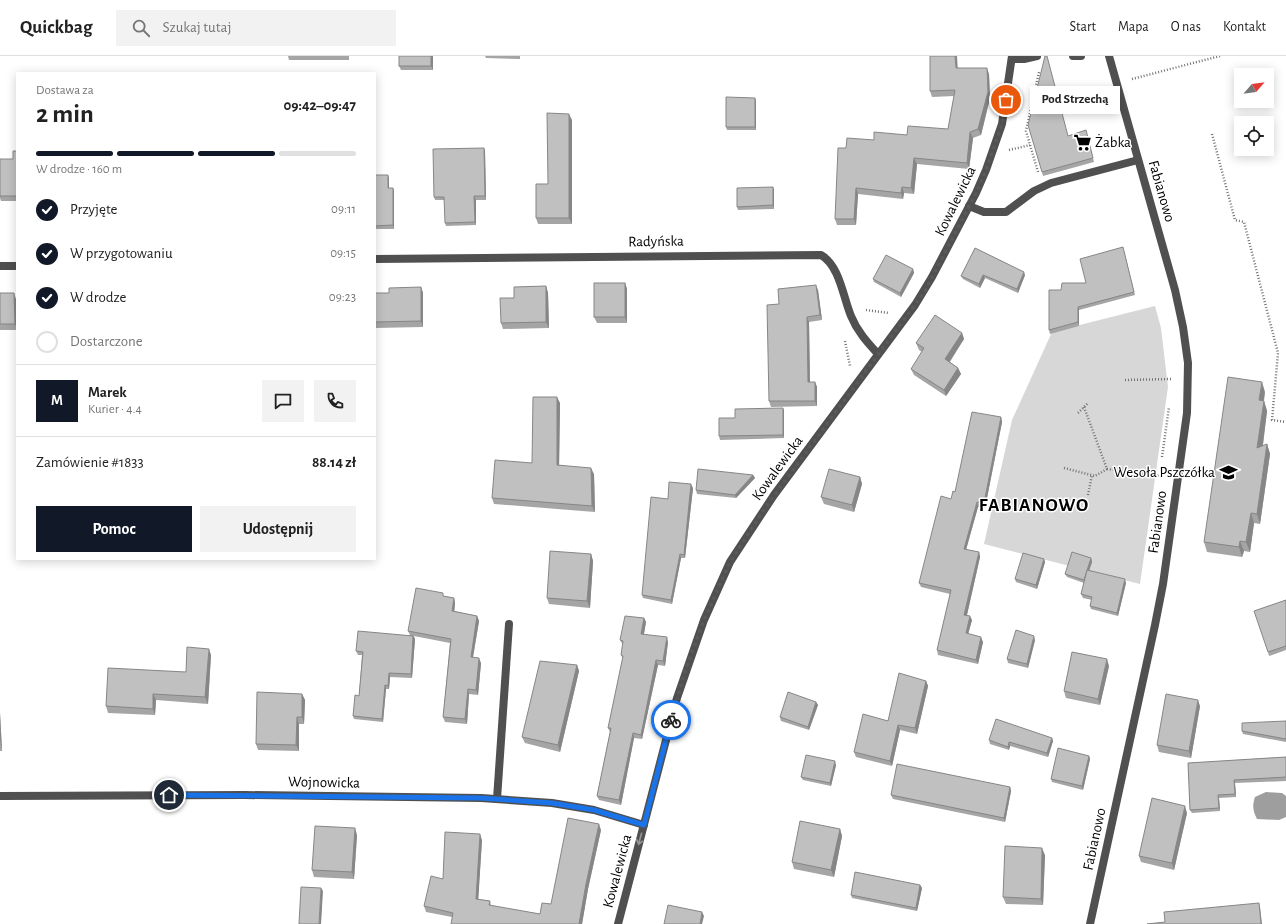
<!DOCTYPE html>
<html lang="pl">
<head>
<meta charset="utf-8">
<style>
  :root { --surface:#fff; --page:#f2f2f2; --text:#222; --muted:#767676; --line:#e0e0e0; --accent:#111827 }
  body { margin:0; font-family:"Alegreya Sans",sans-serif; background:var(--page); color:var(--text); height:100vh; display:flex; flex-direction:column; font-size:15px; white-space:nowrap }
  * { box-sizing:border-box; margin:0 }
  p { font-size:13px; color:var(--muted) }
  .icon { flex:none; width:22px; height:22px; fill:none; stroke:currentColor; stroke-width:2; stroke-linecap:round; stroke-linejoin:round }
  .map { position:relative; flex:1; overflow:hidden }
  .panel { position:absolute; left:16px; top:16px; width:360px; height:488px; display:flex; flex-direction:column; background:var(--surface); border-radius:0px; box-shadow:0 2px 10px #0003 }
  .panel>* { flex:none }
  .needle { width:26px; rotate:62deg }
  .buttons { position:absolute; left:1234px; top:12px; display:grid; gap:8px }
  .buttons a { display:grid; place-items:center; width:40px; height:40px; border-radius:0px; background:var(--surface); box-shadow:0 2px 10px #0003; font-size:20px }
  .pin { position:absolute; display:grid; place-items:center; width:34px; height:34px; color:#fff; margin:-17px; border:2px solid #fff; border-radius:50%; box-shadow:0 1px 4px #0007 }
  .courier { position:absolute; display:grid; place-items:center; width:40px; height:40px; margin:-20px; border:3px solid #1a73e8; border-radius:50%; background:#fff; color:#222; box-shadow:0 1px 5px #0007 }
  .bubble { position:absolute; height:28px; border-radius:0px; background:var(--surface); box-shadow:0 2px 10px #0003; font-size:13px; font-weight:600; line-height:28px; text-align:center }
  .summary em { font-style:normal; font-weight:600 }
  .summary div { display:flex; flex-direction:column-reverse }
  .summary { display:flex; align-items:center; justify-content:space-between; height:68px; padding:0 20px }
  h1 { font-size:26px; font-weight:600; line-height:30px }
  .bar { display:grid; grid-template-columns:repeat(4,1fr); gap:6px 4px; align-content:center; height:48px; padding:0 20px }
  .bar i { height:5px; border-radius:3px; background:var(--line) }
  .bar .active { background:var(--accent) }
  .bar p { grid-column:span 4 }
  .line { display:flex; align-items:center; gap:10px; padding:0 20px; border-top:1px solid var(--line) }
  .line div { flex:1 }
  .round { display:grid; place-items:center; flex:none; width:42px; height:42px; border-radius:0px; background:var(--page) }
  ol { padding:0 20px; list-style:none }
  li { display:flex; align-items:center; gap:12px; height:44px }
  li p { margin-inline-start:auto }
  li .icon { padding:4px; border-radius:50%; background:var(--accent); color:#fff; stroke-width:4 }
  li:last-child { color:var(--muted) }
  li i { width:22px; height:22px; border:2px solid var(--line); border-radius:50% }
  .action { display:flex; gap:8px; margin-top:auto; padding:8px 20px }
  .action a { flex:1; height:46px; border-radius:0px; background:var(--accent); color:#fff; font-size:16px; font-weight:600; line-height:46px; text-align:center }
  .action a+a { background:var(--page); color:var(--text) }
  header { display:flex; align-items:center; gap:24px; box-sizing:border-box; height:56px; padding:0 20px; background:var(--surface); border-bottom:1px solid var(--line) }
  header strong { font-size:19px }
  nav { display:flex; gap:22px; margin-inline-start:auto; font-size:14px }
  .search { width:280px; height:36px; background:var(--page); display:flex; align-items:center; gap:10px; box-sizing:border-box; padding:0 14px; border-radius:0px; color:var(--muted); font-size:15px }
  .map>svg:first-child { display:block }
  .green { fill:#d7d7d7 }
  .water { fill:#9e9e9e }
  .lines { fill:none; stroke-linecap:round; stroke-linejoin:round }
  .path { stroke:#727272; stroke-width:2.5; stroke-dasharray:1 2; stroke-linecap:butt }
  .service { stroke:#505050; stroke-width:8 }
  .minor { stroke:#505050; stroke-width:8 }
  .tertiary { stroke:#505050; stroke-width:8 }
  .wall { fill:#a5a5a5 }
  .shaded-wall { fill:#868686 }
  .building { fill:#c0c0c0; stroke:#868686 }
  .oneway { stroke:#969696 }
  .done { stroke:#595959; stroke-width:4; stroke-dasharray:0 7.2 }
  .route { stroke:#1a73e8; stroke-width:5 }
  .labels { text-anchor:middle; stroke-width:3; stroke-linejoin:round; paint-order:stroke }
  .poi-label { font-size:15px; fill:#000; stroke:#fff; text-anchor:start }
  .street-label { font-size:15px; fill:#000; stroke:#fff }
  .district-label { font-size:19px; font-weight:bold; letter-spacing:1px; fill:#000; stroke:#fff }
</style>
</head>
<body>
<header>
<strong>Quickbag</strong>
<div class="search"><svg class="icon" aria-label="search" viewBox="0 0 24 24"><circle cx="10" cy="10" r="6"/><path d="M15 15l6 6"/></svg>Szukaj tutaj</div>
<nav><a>Start</a><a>Mapa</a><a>O nas</a><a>Kontakt</a></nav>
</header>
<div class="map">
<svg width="1286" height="868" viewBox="0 0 1286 868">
  <rect width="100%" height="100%" fill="#fff"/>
  <!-- green -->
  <polygon class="green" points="1155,250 1161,272 1168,331 1140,528 984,488 1012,364 1052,276"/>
  <!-- water -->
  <path class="water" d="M1266,736L1282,737L1286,740V761L1279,764L1257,763C1253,755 1252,750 1255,741Z"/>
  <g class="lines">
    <!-- path -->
    <g class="path">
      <polyline points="1132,23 1220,0"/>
      <polyline points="1212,78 1235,164 1244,166 1278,297 1272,364 1286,366"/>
      <polyline points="1009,94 1030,89"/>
      <polyline points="1038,116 1026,75 1039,16"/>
      <polyline points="866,254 889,257"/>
      <polyline points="845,285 850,310"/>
      <polyline points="1125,324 1171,323"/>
      <polyline points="1084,351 1107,413 1160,420"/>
      <polyline points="1078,357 1088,347"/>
      <polyline points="1162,401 1169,351"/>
      <polyline points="1064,412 1095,420 1107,413"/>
      <polyline points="1088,439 1092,419"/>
    </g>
    <!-- service -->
    <g class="service">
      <polyline points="1073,0 1081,0"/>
      <polyline points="1012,3 1024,3 1037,0"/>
      <polyline points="969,150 984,156 1006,156 1034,135 1051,127 1138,104"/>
    </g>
    <!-- minor -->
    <g class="minor">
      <path d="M375,203L821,199C840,210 843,241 851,260C857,275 867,286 878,298"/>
      <polyline points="0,210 17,210"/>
      <polyline points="0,740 245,739 481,742 552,747 594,754 644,769"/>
      <polyline points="497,743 509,568"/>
      <polyline points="618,868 677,642 704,564 730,506 774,439 915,249 932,221 976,137 986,114 1002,68 1012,0"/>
    </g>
    <!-- tertiary -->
    <polyline class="tertiary" points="1090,868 1155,569 1163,528 1187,357 1188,307 1183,271 1175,234 1109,0"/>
  </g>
  <!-- wall -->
  <g class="wall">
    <polygon points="288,0 349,0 349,4 289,4"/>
    <polygon points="399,0 433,0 433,14 401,14 399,10"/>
    <polygon points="485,0 520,0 520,3 486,2"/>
    <polygon points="958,12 989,18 990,42 981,79 973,82 969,113 917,108 914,138 904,137 903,143 858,138 856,169 837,169 835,163 846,92 874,84 948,73 954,40 932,41 930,35"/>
    <polygon points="755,42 756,45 756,74 727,74 726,71"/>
    <polygon points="572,64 572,168 538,168 536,162"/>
    <polygon points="1086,74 1094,106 1043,120 1042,116"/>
    <polygon points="484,92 485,95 486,144 476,144 476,169 446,170 445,167 445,144 435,144 434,141"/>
    <polygon points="17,95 17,145 1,145 0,142 0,103 13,103"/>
    <polygon points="375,119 389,122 389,132 393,132 394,135 394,173 375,173"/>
    <polygon points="773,131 774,134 774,153 738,154 737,151"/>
    <polygon points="975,192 1025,219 1018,237 985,222 980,232 963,223 961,220"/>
    <polygon points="1124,195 1135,239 1079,254 1079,270 1050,278 1049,274 1061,234 1086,227"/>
    <polygon points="913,213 914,217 901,241 874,226 873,223"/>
    <polygon points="625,227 627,233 627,267 597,267 594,261"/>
    <polygon points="546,230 548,237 549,272 503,273 501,267 514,242"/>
    <polygon points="421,231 423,237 423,271 375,272 375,237 389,237"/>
    <polygon points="818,234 822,264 809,266 810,326 815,326 817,331 817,350 771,351 769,345 779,248"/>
    <polygon points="0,237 16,243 17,274 0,274 0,286"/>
    <polygon points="962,277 964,283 950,306 958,312 961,318 946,340 914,319 911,313 922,296 919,294 916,287"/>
    <polygon points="1265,336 1264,345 1267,355 1263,390 1267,388 1270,398 1260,468 1254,467 1250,496 1244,495 1242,501 1207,496 1204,486"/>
    <polygon points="560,347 559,409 594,418 595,456 494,448 492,442 532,407"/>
    <polygon points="783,352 784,355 784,382 720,384 719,380 735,362"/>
    <polygon points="1001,361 1002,366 985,452 978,451 966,494 979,496 980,501 967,559 972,564 968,578 983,586 978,608 938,599 937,594 950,538 921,531 919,527 955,436"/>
    <polygon points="753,419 755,422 736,442 697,438 696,434"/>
    <polygon points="860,421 862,428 854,456 824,448 821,441"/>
    <polygon points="693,432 685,502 681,502 672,548 643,542 642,539 668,443"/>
    <polygon points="591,498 593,505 590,552 549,548 547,542"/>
    <polygon points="1091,502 1092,506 1089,514 1126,527 1118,560 1091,553 1090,550 1092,544 1083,542 1081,538 1084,527 1067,521 1065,518"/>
    <polygon points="1044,503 1045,506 1037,533 1016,526 1015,523"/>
    <polygon points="444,540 454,542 455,547 454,555 477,560 479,565 473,602 481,607 478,639 469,638 467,668 445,666 443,661 450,587 414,580 415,583 412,622 390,621 389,633 386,633 383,666 354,663 353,660 359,640 362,599 358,599 356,595 410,579 408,575"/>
    <polygon points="1286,544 1286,594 1269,600 1268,596"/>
    <polygon points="644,562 646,566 644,578 668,586 665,610 658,609 642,683 634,682 621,749 599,744 597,740 610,676 608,672 623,603 621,599 623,589 620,584"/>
    <polygon points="1035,584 1028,612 1008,607 1007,603"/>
    <polygon points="211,599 208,648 156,644 155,659 108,657 106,650 186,616"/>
    <polygon points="577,609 579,615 560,696 525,687 522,681"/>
    <polygon points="1109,610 1100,649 1066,642 1064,635"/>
    <polygon points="926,625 928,630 917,678 900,674 892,710 856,701 854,696 888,665"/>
    <polygon points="302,638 305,644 304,668 299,668 299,695 258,694 256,688"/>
    <polygon points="816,646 818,649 809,674 781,665 780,661"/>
    <polygon points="1200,650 1191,702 1159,696 1157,689"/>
    <polygon points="0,657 2,695 0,695"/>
    <polygon points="1286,665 1286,686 1243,678 1242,675"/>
    <polygon points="1052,682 1053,685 1048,701 1010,690 1009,694 990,688 989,684"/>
    <polygon points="1089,700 1090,703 1083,734 1052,726 1051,723"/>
    <polygon points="1286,701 1286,725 1235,727 1236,741 1219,742 1220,755 1192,757 1190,754 1188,707"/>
    <polygon points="836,709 831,730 803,724 801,721"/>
    <polygon points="1010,731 1011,735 1005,766 893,743 891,739"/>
    <polygon points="1187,757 1174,814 1141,806 1139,800"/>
    <polygon points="840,773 842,780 834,821 794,813 792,806"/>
    <polygon points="601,774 588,833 582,868 452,861 426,856 424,850 443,823 482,784 478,843 490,845 491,850 540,858 551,848"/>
    <polygon points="357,779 354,823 314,821 312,814"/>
    <polygon points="1045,799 1043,849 1006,848 1003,841"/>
    <polygon points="920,829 922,832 917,855 852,842 851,839"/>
  </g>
  <!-- shaded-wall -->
  <g class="shaded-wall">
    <polygon points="431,0 433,0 433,14 431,10"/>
    <polygon points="955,0 957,0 958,18 956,12"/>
    <polygon points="987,12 989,18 990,42 981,79 978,73"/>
    <polygon points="755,42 756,45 756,74 755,71"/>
    <polygon points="569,58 572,64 572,168 569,162"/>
    <polygon points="970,76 973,82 969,113 967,107"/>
    <polygon points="484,92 485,95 486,144 485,140"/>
    <polygon points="914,102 917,108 914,138 911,132"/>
    <polygon points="388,119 389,122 389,135 388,132"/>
    <polygon points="773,131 774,134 774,153 773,149"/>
    <polygon points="902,131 904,137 903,143 901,137"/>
    <polygon points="393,132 394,135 394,173 393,169"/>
    <polygon points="856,132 858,138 856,169 854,163"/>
    <polygon points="474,140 476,144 476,169 475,166"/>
    <polygon points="913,213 914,217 901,241 900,237"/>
    <polygon points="1024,216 1025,219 1018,237 1017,233"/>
    <polygon points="983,219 985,222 980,232 979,228"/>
    <polygon points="625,227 627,233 627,267 625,261"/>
    <polygon points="816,229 818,234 822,264 820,259"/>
    <polygon points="546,230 548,237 549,272 546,266"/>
    <polygon points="421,231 423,237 423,271 421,265"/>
    <polygon points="14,237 16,243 17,274 15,268"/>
    <polygon points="1078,251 1079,254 1079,270 1078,266"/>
    <polygon points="807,261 809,266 810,331 808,326"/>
    <polygon points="962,277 964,283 947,309 945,303"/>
    <polygon points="958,312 961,318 946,340 944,334"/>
    <polygon points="815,326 817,331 817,350 815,345"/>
    <polygon points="1262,326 1265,336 1262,354 1259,344"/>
    <polygon points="557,341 560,347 559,415 557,409"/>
    <polygon points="1264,345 1267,355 1261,402 1257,392"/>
    <polygon points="783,352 784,355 784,382 783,379"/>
    <polygon points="1001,361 1002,366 985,452 984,447"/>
    <polygon points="1267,388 1270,398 1260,468 1257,458"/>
    <polygon points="591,412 594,418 595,456 592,450"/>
    <polygon points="753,419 755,422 736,442 735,439"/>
    <polygon points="860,421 862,428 854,456 852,449"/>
    <polygon points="691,428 693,432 685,502 684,499"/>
    <polygon points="977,446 978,451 965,497 964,493"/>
    <polygon points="1251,457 1254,467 1250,496 1246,486"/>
    <polygon points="1240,485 1244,495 1242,501 1239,491"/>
    <polygon points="979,496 980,501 966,563 964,559"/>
    <polygon points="591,498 593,505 590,552 587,545"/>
    <polygon points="680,498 681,502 672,548 671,544"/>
    <polygon points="1091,502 1092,506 1085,527 1084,524"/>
    <polygon points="1044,503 1045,506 1037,533 1036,529"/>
    <polygon points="1125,523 1126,527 1118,560 1117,557"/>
    <polygon points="454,542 455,547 454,560 452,555"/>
    <polygon points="477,560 479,565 472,606 471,601"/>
    <polygon points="970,560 972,564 967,582 966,577"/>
    <polygon points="644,562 646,566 643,583 641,578"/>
    <polygon points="413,580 415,583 412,622 411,618"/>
    <polygon points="1034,580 1035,584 1028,612 1027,608"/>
    <polygon points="667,581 668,586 665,610 663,605"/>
    <polygon points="981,581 983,586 978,608 976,604"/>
    <polygon points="209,593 211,599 208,648 205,641"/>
    <polygon points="479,602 481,607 478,639 476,634"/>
    <polygon points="1107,603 1109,610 1100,649 1098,643"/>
    <polygon points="656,604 658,609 642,683 641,679"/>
    <polygon points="577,609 579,615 560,696 558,689"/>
    <polygon points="389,617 390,621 389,633 388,630"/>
    <polygon points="926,625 928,630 917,678 915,672"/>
    <polygon points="385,629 386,633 383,666 382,663"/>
    <polygon points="468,633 469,638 467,668 465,663"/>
    <polygon points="153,638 156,644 155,659 153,653"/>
    <polygon points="302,638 305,644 304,668 302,661"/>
    <polygon points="1198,644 1200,650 1191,702 1189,695"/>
    <polygon points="816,646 818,649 809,674 808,671"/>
    <polygon points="0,657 2,695 1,690 0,682"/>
    <polygon points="297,661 299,668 299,695 296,689"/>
    <polygon points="898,669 900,674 892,710 890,705"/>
    <polygon points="633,677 634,682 621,749 619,744"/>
    <polygon points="1052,682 1053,685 1048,701 1047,697"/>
    <polygon points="1009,686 1010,690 1009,694 1008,691"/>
    <polygon points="1089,700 1090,703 1083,734 1082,730"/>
    <polygon points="835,705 836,709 831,730 830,727"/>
    <polygon points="1234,724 1235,727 1236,741 1235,738"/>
    <polygon points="1010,731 1011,735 1005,766 1004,762"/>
    <polygon points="1218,739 1219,742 1220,755 1219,752"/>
    <polygon points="1185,750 1187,757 1174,814 1172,807"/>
    <polygon points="599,768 601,774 588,833 582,868 579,868 586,828"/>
    <polygon points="355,772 357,779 354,823 352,816"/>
    <polygon points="840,773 842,780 834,821 831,814"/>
    <polygon points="480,778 482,784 478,848 476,843"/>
    <polygon points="1042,792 1045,799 1043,849 1041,843"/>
    <polygon points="920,829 922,832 917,855 916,852"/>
    <polygon points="321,832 323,835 321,868 319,868"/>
    <polygon points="1259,847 1260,851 1262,868 1261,868"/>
    <polygon points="702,856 704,860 702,868 700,868"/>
  </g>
  <!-- building -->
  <g class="building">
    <rect x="399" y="0" width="32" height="10"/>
    <polygon points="930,0 955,0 956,12 987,12 988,36 978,73 970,76 967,107 914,102 911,132 902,131 901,137 856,132 854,163 835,163 838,92 846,92 847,82 874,84 874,76 907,79 908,70 948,73 955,34 930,35"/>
    <polygon points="1045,0 1047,0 1068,80 1086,74 1093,102 1042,116 1028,69"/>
    <polygon points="726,41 755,42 755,71 726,71"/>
    <polygon points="547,57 569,58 569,162 536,162 536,128 548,128"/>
    <polygon points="484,92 485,140 474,140 475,166 445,167 444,141 434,141 433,93"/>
    <polygon points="13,95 17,95 17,140 0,140 0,103 13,103"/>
    <polygon points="375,119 388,119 388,132 393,132 393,169 375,170"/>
    <polygon points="773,131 773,149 737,151 737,132"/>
    <polygon points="1123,191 1134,236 1078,251 1078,266 1049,274 1049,234 1061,234 1062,227 1086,227 1080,203"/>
    <polygon points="975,192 1024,216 1017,233 983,219 979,228 961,220"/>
    <polygon points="886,199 913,213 900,237 873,223"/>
    <rect x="594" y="227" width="31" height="34"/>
    <polygon points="816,229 820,259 807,261 808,326 815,326 815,345 769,345 767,249 779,248 778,233"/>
    <polygon points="546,230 546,266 501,267 500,242 514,242 514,231"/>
    <polygon points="421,231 421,265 375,266 375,237 389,237 389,232"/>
    <polygon points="0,237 14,237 15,268 0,268"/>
    <polygon points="935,259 962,277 945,303 958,312 944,334 911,313 924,292 916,287"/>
    <polygon points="1228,321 1262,326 1259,344 1264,345 1257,392 1267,388 1257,458 1251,457 1246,486 1240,485 1239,491 1204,486"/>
    <polygon points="533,341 557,341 557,409 591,412 592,450 492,442 495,404 532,407"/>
    <polygon points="783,352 783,379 719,380 719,362 735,362 735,353"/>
    <polygon points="972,356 1001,361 984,447 977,446 964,493 979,496 964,559 970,560 966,577 981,581 976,604 937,594 951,534 919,527 941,440 951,443 953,435 955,436"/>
    <polygon points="698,413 753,419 735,439 696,434"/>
    <polygon points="829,413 860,421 852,449 821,441"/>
    <polygon points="669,426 691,428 684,499 680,498 671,544 642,539 651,441 668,443"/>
    <polygon points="550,495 591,498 587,545 547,542"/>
    <polygon points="1072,496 1091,502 1084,524 1065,518"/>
    <polygon points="1023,497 1044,503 1036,529 1015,523"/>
    <polygon points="1087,514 1125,523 1117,557 1090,550 1092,541 1081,538"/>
    <polygon points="416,532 443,537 443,540 454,542 452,555 477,560 471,601 479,602 476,634 468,633 465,663 443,661 451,583 408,575"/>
    <polygon points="1286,544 1286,590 1268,596 1254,555"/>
    <polygon points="625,560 644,562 641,578 667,581 663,605 656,604 641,679 633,677 619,744 597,740 611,672 608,672 623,600 621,599 623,585 620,584"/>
    <polygon points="1016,574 1034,580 1027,608 1007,603"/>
    <polygon points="358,575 413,580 411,618 389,617 388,630 385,629 382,663 353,660 355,639 359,640 363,596 356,595"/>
    <polygon points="187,591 209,593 205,641 153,638 153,653 106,650 108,612 186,616"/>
    <polygon points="1072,596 1107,603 1098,643 1064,635"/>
    <polygon points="540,605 577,609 558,689 522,681"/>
    <polygon points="899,617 926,625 915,672 898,669 890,705 854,696 863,658 888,665"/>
    <polygon points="257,636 302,638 302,661 297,661 296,689 256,688"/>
    <polygon points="788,636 816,646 808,671 780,661"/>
    <polygon points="1166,638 1198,644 1189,695 1157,689"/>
    <polygon points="996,663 1052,682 1047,697 1009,686 1008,691 989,684"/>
    <polygon points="1286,665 1286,683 1242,675 1242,667"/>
    <polygon points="1058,692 1089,700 1082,730 1051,723"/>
    <polygon points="806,699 835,705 830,727 801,721"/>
    <polygon points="1286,701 1286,721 1234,724 1235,738 1218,739 1219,752 1190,754 1188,707"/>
    <polygon points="897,708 1010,731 1004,762 891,739"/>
    <polygon points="1152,742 1185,750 1172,807 1139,800"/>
    <polygon points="568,762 599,768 586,828 579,868 451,868 453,857 424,850 431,820 443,823 445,776 480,778 476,843 490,845 489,849 540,858 542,847 551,848"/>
    <polygon points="800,765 840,773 831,814 792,806"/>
    <polygon points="315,770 355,772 352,816 312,814"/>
    <polygon points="1005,790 1042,792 1041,843 1003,841"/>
    <polygon points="855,816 920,829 916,852 851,839"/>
    <polygon points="301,831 321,832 319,868 299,868"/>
    <polygon points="1259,847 1261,868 1147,868 1165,866 1164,856"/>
    <polygon points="668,849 702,856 700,868 664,868"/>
  </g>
  <!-- one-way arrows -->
  <defs><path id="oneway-shaft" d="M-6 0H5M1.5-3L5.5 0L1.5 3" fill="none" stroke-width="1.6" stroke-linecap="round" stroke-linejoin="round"/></defs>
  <use class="oneway" href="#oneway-shaft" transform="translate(640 783) rotate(105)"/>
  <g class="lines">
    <!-- done -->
    <polyline class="done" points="671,664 686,612 704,564 730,506 765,452 925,235 976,137 986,114 1002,68 1006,44"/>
    <!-- route -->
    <polyline class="route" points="169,739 480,742 552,747 594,754 644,769 671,664"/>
  </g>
  <!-- icons -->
  <defs>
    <symbol id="supermarket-bare" viewBox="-9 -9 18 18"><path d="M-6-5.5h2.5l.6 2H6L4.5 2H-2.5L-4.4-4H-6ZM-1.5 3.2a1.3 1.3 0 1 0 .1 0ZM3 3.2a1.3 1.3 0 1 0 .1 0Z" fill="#000" stroke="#fff" stroke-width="2.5" paint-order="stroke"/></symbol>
    <symbol id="school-bare" viewBox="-9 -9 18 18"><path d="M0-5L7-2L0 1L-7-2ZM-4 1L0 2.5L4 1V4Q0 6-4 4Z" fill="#000" stroke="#fff" stroke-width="2.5" paint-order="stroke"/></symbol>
  </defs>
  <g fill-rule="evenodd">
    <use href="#supermarket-bare" x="1070" y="74" width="25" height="25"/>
    <use href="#school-bare" x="1216" y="404" width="25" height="25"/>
  </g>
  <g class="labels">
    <!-- poi labels -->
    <g class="poi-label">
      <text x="1095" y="91">Żabka</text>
      <text x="1215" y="421" text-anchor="end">Wesoła Pszczółka</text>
    </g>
    <!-- street labels -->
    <g class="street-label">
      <text transform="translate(1162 135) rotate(74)" y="5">Fabianowo</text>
      <text transform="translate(955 145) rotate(-64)" y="5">Kowalewicka</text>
      <text transform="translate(656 185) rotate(-1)" y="5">Radyńska</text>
      <text transform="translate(777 412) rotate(-54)" y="5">Kowalewicka</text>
      <text transform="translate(1157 466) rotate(-82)" y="5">Fabianowo</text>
      <text transform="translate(324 726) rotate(1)" y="5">Wojnowicka</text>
      <text transform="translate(1094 783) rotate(-78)" y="5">Fabianowo</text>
      <text transform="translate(617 815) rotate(-75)" y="5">Kowalewicka</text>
    </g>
    <!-- district labels -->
    <g class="district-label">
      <text x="1034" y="455">FABIANOWO</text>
    </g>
  </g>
</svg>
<div class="buttons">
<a><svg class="needle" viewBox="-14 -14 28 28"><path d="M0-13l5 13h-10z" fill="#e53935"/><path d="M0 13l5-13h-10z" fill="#767676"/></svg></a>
<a><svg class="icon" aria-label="locate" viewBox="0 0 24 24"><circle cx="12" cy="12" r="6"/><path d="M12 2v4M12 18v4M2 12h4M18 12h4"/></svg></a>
</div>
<div class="pin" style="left:1006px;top:44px;background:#ea580c"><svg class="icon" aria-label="bag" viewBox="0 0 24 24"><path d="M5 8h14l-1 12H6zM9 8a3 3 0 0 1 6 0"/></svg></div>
<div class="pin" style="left:169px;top:739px;background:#1f2937"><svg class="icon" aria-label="home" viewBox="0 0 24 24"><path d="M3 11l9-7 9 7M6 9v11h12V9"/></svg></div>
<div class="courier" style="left:671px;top:664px"><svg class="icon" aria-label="bike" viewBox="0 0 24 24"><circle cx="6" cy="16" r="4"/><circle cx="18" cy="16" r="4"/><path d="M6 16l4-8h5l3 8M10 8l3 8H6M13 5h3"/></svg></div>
<div class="bubble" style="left:1030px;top:30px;width:90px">Pod Strzechą</div>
<section class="panel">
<div class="summary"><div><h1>2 min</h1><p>Dostawa za</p></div><em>09:42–09:47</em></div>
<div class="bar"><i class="active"></i><i class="active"></i><i class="active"></i><i></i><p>W drodze · 160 m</p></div>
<ol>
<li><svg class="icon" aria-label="check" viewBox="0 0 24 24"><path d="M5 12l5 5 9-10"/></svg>Przyjęte<p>09:11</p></li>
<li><svg class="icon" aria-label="check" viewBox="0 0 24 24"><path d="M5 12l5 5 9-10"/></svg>W przygotowaniu<p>09:15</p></li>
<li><svg class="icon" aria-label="check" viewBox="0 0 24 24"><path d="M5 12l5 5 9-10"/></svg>W drodze<p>09:23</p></li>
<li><i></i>Dostarczone</li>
</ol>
<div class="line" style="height:72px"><b class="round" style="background:var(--accent);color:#fff">M</b><div><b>Marek</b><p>Kurier · 4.4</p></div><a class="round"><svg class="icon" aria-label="chat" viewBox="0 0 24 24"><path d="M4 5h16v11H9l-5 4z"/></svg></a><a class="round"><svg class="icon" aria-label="phone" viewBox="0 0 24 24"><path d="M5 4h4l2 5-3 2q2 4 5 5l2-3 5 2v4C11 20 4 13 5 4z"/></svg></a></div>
<div class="line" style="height:52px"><div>Zamówienie #1833</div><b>88.14 zł</b></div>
<div class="action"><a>Pomoc</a><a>Udostępnij</a></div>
</section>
</div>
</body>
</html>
